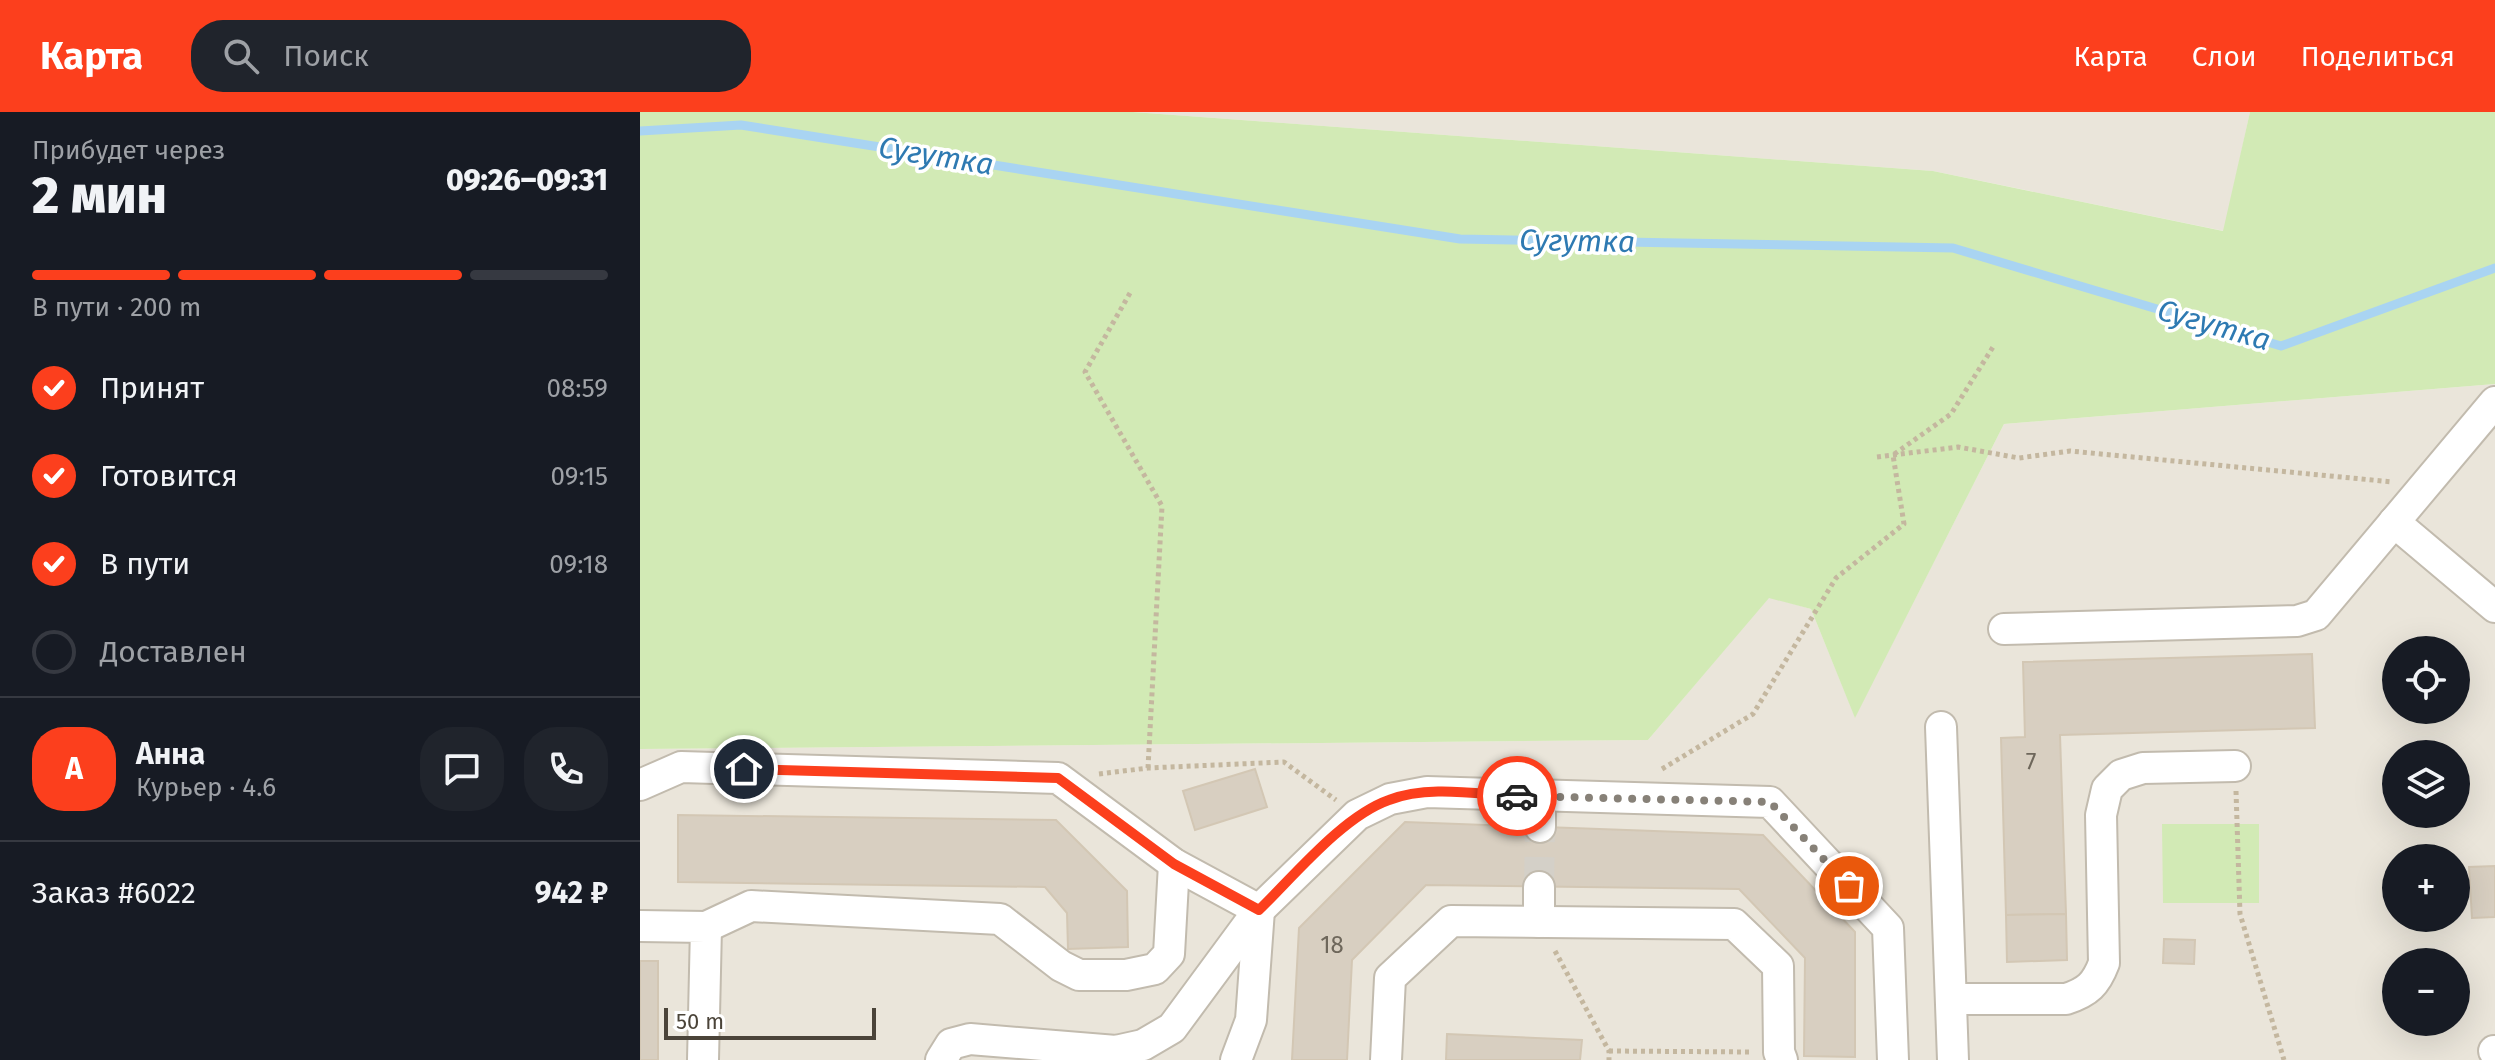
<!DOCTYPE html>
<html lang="ru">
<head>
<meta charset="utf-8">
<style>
  :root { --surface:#171b24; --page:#20242c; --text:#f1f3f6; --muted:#9ea1a6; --line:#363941; --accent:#fc3f1d }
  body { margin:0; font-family:"Fira Sans",sans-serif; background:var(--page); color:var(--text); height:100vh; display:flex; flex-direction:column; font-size:30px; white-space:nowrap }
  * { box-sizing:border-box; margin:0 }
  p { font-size:26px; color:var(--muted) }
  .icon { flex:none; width:44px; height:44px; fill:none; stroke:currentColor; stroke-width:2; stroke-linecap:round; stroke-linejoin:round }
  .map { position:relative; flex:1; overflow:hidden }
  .sheet { display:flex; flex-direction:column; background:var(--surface); width:640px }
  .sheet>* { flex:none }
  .controls { position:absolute; left:1742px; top:524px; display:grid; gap:16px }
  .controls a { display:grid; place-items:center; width:88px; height:88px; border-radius:50%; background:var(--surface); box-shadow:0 8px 32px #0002; font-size:40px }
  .scale { position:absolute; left:24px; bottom:20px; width:212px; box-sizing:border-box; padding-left:8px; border:4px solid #4b4439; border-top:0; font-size:22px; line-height:28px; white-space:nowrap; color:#4b4439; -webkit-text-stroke:6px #fff; paint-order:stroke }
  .pin { position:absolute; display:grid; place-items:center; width:68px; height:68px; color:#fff; margin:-34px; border:4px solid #fff; border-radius:50%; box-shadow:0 2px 8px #0007 }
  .courier { position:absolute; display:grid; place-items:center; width:80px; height:80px; margin:-40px; border:6px solid #fc3f1d; border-radius:50%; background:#fff; color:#222; box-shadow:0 2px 10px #0007 }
  .overview em { font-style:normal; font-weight:800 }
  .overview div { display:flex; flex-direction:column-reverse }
  .overview { display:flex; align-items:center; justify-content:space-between; height:136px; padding:0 32px }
  h1 { font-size:52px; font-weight:800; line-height:60px }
  .bar { display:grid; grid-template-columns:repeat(4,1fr); gap:12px 8px; align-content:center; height:96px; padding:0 32px }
  .bar i { height:10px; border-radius:6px; background:var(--line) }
  .bar .active { background:var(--accent) }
  .bar p { grid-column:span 4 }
  .line { display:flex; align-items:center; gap:20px; padding:0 32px; border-top:2px solid var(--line) }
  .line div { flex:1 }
  .round { display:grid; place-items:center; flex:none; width:84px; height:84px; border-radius:32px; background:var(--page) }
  ol { padding:0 32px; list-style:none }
  li { display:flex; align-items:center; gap:24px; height:88px }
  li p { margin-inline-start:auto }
  li .icon { padding:8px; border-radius:50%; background:var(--accent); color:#fff; stroke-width:4 }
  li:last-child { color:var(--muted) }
  li i { width:44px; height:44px; border:4px solid var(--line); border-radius:50% }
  header { display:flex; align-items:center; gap:48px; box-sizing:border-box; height:112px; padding:0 40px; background:var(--accent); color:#fff }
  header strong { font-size:38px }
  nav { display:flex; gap:44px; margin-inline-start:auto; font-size:28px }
  .search { width:560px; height:72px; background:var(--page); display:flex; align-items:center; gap:20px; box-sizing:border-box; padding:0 28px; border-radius:32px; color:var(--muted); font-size:30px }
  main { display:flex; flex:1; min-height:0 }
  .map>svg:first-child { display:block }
  .residential { fill:#eae5da; fill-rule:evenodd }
  .green { fill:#d2eab5 }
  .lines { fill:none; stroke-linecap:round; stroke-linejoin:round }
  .stream { stroke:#a9d4f2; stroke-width:9 }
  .building { fill:#d8cfc1; stroke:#d3c7b4; stroke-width:2 }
  .minor-tunnel { stroke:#d4d0c8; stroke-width:30; stroke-dasharray:30 15; stroke-linecap:butt }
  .minor-casing { stroke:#c2bbae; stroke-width:34 }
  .path { stroke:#c4b79f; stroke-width:5; stroke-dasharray:4 4; stroke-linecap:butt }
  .minor { stroke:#fff; stroke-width:30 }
  .done { stroke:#878178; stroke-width:8; stroke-dasharray:0 14.4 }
  .route { stroke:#fc3f1d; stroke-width:10 }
  .labels { text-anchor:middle; stroke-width:7; stroke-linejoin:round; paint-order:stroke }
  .number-label { font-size:24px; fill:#6e675b }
  .water-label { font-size:30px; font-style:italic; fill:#2e7ab2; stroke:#fff }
</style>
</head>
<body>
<header>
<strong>Карта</strong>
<div class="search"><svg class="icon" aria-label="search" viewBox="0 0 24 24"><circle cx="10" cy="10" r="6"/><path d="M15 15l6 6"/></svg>Поиск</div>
<nav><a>Карта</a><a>Слои</a><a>Поделиться</a></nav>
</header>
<main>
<section class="sheet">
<div class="overview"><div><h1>2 мин</h1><p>Прибудет через</p></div><em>09:26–09:31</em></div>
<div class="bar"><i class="active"></i><i class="active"></i><i class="active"></i><i></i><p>В пути · 200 m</p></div>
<ol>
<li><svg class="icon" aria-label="check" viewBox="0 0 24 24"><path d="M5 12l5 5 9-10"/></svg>Принят<p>08:59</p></li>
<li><svg class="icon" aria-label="check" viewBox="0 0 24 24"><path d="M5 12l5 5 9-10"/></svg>Готовится<p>09:15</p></li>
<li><svg class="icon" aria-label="check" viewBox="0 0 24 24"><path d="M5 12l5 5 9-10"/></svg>В пути<p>09:18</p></li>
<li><i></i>Доставлен</li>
</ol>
<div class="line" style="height:144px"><b class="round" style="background:var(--accent);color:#fff">А</b><div><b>Анна</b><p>Курьер · 4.6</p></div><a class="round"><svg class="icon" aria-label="chat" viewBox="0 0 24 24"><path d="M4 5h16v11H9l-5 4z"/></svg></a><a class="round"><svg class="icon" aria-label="phone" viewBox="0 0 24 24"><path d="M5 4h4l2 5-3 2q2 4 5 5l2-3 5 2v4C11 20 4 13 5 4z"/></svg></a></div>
<div class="line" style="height:104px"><div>Заказ #6022</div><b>942 ₽</b></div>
</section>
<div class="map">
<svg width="1855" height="948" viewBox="0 0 1855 948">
  <rect width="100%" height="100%" fill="#f6f3ec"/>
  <!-- residential -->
  <g class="residential">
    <polygon points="493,0 1610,0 1584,119 1293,59"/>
    <path d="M1855,272V948H0V637L1008,628L1129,485L1171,497L1215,605L1364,312ZM1756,538H1816V598H1756ZM1756,642H1816V702H1756ZM1756,746H1816V806H1756ZM1756,850H1816V910H1756Z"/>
  </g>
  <!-- green -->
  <g class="green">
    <polygon points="0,0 493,0 1293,59 1583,119 1610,0 1855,0 1855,272 1364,312 1215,606 1171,497 1129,486 1008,628 0,637"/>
    <polygon points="1522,712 1619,712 1619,791 1523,791"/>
  </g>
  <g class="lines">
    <!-- stream -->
    <polyline class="stream" points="0,19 101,13 820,127 1313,136 1641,234 1855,156"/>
  </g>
  <!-- building -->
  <g class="building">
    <polygon points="1672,542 1675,616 1420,623 1426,802 1366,803 1361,626 1385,625 1383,550"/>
    <polygon points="615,657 627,695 555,718 543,679"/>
    <polygon points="38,703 416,708 487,779 488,835 428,837 427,801 405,775 38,770"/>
    <polygon points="765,710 1123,723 1215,820 1215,945 1164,944 1165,846 1099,777 786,773 712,848 707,948 652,948 659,816"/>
    <polygon points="1855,754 1855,805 1832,806 1829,755"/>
    <polygon points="1426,802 1427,848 1367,850 1366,803"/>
    <polygon points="1524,827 1555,828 1554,852 1523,851"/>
    <rect x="0" y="849" width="18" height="99"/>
    <polygon points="807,922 942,928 940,948 806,948"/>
  </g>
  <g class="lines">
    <!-- minor-tunnel -->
    <polyline class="minor-tunnel" points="899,775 900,715"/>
    <defs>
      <g id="minor">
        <polyline points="1754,410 1855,495"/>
        <polyline points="1364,517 1657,509 1676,503 1855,290"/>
        <polyline points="1301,615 1313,948"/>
        <polyline points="0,673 41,655 418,666 534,752 619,798"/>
        <polyline points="900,715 900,684"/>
        <polyline points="899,810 899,775"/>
        <polyline points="0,814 66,815 63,948"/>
        <polyline points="66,815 111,794 360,807 421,854 439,863 486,863 515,857 529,842 534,752"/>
        <path d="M1311,887H1426C1448,880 1456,872 1464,851L1461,703L1467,677L1481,663L1503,656L1595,654"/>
        <polyline points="1854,939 1855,939"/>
        <polyline points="301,948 311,932 330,927 476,939 503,933 532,916 619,798 717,703 750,687 787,680 1130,690 1248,816 1253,948"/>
        <polyline points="596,948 611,908 619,798"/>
        <polyline points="746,948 750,866 811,809 1094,812 1138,854 1139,940 1142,948"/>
      </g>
    </defs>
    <!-- minor casing -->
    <use href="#minor" class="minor-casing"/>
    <!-- path -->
    <g class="path">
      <polyline points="490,181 445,260 522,394 508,656"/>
      <polyline points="1237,345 1318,335 1379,346 1430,339 1753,370"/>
      <polyline points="1022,657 1113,602 1196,466 1264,412 1253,343 1311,302 1353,235"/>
      <polyline points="459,662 508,656 644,650 696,688"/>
      <polyline points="1596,679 1600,802 1644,948"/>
      <polyline points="915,839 969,939 969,948"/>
      <polyline points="969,939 1112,940"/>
    </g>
    <!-- minor -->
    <use href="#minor" class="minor"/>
  </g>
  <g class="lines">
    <!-- done -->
    <polyline class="done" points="877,684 1130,690 1209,774"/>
    <!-- route -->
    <path class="route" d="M104,657L418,666L534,752L619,798C654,764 703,704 749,688C788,673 836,682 877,684"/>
  </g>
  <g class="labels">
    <!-- number labels -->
    <g class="number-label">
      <text x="1391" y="658">7</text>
      <text x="692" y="841">18</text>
    </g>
    <!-- water labels -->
    <g class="water-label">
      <text transform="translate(296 44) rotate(9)" y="10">Сугутка</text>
      <text transform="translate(937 129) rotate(1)" y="10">Сугутка</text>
      <text transform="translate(1574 213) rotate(16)" y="10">Сугутка</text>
    </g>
  </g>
</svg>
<div class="controls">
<a><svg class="icon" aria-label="locate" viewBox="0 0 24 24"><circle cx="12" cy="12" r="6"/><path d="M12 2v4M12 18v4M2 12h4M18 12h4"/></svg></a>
<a><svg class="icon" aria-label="layers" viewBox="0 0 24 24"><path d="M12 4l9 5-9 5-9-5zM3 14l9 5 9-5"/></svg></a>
<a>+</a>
<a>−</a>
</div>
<div class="scale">50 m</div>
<div class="pin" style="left:1209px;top:774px;background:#ea580c"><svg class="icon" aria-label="bag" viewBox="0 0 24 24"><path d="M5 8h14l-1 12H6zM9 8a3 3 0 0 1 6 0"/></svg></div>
<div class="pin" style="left:104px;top:657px;background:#1f2937"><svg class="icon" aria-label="home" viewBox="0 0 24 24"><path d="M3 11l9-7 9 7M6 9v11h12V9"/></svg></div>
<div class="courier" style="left:877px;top:684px"><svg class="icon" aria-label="car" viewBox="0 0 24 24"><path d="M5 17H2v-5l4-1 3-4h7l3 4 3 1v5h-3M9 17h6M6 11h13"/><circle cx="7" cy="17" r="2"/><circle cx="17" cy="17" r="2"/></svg></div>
</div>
</main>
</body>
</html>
